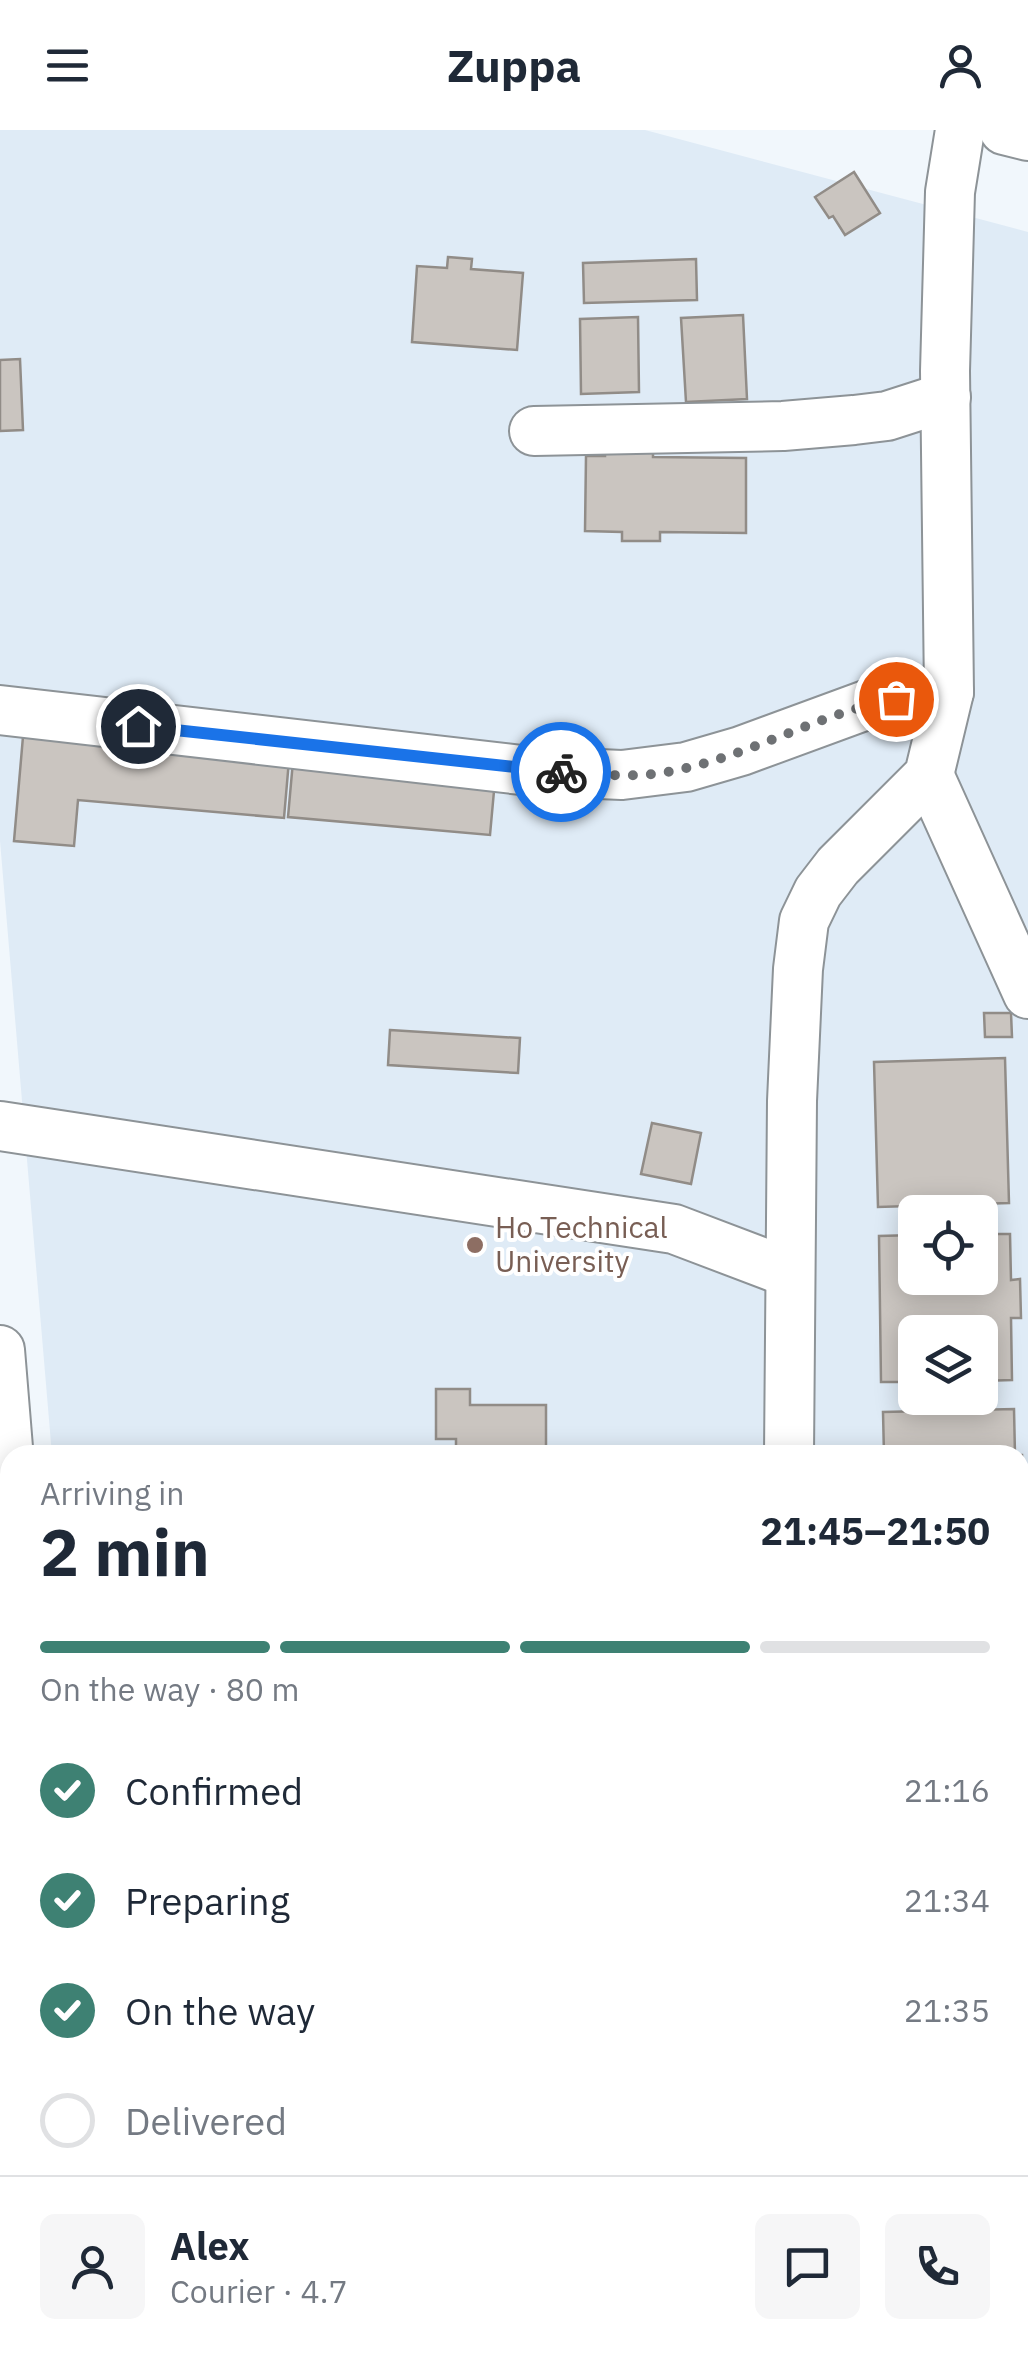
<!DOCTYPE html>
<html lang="en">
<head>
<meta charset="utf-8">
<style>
  :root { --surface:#fff; --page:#f6f6f7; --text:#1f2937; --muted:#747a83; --line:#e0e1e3; --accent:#3e8173 }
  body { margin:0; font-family:"IBM Plex Sans",sans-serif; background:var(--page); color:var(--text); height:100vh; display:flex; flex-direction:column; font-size:38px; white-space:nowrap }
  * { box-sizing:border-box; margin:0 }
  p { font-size:32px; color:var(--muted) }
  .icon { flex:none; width:55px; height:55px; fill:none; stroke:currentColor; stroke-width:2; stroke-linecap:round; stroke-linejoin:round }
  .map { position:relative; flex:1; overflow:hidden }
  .drawer { position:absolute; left:0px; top:1315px; width:1030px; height:932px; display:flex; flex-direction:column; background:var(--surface); border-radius:30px 30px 0 0; box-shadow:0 5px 25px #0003 }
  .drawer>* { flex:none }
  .buttons { position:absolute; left:898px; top:1065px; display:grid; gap:20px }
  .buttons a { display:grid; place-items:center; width:100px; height:100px; border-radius:15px; background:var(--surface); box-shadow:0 5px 25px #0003; font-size:50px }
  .pin { position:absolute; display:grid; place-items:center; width:85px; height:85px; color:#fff; margin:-42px; border:5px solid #fff; border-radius:50%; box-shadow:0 2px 10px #0007 }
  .courier { position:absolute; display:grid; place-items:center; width:100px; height:100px; margin:-50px; border:8px solid #1a73e8; border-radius:50%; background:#fff; color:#222; box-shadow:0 2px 12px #0007 }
  .headline em { font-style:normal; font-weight:700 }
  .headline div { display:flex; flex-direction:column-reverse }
  .headline { display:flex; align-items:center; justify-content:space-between; height:170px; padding:0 40px }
  h1 { font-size:65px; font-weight:700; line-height:75px }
  .bar { display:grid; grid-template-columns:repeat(4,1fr); gap:15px 10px; align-content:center; height:120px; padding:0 40px }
  .bar i { height:12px; border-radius:8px; background:var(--line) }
  .bar .on { background:var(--accent) }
  .bar p { grid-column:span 4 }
  .line { display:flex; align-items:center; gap:25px; padding:0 40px; border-top:2px solid var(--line) }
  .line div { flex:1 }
  .round { display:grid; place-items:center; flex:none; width:105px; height:105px; border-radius:15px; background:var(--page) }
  ol { padding:0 40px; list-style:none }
  li { display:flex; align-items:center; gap:30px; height:110px }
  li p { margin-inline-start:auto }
  li .icon { padding:10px; border-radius:50%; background:var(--accent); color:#fff; stroke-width:4 }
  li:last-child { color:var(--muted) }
  li i { width:55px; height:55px; border:5px solid var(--line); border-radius:50% }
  header { display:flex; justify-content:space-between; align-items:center; height:130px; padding:0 40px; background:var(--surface); font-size:45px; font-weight:700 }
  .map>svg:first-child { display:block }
  .built { fill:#dfebf6; fill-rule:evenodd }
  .building { fill:#cac5c0; stroke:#918c87; stroke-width:2.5 }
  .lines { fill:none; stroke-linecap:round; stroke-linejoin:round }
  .minor-casing { stroke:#8d9397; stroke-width:52 }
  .minor { stroke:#fff; stroke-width:48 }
  .done { stroke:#6e7174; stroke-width:10; stroke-dasharray:0 18 }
  .route { stroke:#1a73e8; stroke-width:12 }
  .education-dot { fill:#8d6e63; stroke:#fff; stroke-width:4 }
  .labels { text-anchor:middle; stroke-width:8; stroke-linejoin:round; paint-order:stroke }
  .education-label { font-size:30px; fill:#785e54; stroke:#fff; text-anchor:start }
</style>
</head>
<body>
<header><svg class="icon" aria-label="menu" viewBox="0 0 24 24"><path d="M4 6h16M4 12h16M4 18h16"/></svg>Zuppa<svg class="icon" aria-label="person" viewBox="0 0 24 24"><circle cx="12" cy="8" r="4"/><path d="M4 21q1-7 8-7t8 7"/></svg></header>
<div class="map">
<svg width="1028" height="2246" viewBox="0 0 1028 2246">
  <rect width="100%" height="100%" fill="#f1f7fc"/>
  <!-- built -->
  <path class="built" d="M0,0H645L1028,102V2246H124V2238H1020V1325H52L0,711ZM915,1082H980V1148H915ZM915,1202H980V1268H915Z"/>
  <!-- building -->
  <g class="building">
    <polygon points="854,42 880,83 845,105 833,86 829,88 815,67"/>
    <polygon points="448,127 472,129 471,139 523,143 517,220 412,212 417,136 447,138"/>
    <polygon points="696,129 697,170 584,173 583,133"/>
    <polygon points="743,185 747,269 686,272 681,188"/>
    <polygon points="638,187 639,262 581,264 580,189"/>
    <polygon points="20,229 23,300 0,301 0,230"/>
    <polygon points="605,316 653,317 653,327 746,328 746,403 660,402 660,411 622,411 622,402 585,401 586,326 605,326"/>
    <polygon points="24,595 289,630 284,688 78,670 74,716 14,711"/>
    <polygon points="293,631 495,650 490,705 288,687"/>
    <polygon points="984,883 1011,883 1012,907 985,907"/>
    <polygon points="390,900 520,908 518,943 388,935"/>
    <polygon points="1005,928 1009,1073 878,1077 874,932"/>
    <polygon points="652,993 701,1003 691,1054 641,1044"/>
    <polygon points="980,1104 1010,1104 1011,1150 1020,1149 1021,1188 1011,1188 1012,1250 980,1251 980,1202 915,1202 915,1252 881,1252 879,1106 915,1105 915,1148 980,1148"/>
    <polygon points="436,1259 470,1259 470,1275 546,1275 546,1325 456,1325 456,1309 436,1309"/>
    <polygon points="1014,1279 1015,1325 1022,1325 1023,1364 1020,1364 1020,1325 884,1325 883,1282"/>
    <polygon points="1020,1452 1024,1599 1020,1599"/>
    <rect x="1020" y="1887" width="8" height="254"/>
  </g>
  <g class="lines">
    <defs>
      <g id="minor">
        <polyline points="1004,0 1028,6"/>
        <polyline points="534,301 783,296 854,290 887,286 946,267"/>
        <polyline points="0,580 530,641 622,645 686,637 741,621 869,574 949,562"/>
        <polyline points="929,645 1028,864"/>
        <polyline points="0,996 674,1099 790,1143"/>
        <polyline points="0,1220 10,1342"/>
        <polyline points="789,1325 792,971 798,839 804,791 818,762 838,736 929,645 949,562 945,241 950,62 960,0"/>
        <polyline points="0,1629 10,1629"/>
        <polyline points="1020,1708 1028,1706"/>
        <polyline points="76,2238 77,2246"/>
        <polyline points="833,2238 833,2246"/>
      </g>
    </defs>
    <!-- minor casing -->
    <use href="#minor" class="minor-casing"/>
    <!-- minor -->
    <use href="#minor" class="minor"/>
  </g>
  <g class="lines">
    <!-- done -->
    <path class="done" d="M561,642C591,644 622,647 653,644C738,634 813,584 896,569"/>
    <!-- route -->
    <polyline class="route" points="138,596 561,642"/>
  </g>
  <!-- markers -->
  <circle class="education-dot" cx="475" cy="1115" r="10"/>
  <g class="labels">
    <!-- education labels -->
    <g class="education-label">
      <text x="495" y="1108">Ho Technical<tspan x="495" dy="34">University</tspan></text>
    </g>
  </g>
</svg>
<div class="buttons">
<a><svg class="icon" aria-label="locate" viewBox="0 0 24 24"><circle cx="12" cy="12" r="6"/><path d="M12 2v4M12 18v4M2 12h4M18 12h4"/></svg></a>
<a><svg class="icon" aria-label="layers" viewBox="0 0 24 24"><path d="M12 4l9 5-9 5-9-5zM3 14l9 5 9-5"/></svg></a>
</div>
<div class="pin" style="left:896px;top:569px;background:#ea580c"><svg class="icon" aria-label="bag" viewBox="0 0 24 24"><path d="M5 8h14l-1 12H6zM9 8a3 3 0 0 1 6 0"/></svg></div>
<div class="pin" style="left:138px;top:596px;background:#1f2937"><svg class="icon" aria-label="home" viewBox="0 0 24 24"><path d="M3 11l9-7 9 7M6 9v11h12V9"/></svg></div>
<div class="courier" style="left:561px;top:642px"><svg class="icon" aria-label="bike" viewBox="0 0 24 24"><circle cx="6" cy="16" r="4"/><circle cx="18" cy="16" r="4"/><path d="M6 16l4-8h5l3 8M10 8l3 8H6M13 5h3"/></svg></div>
<section class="drawer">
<div class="headline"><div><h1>2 min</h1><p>Arriving in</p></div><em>21:45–21:50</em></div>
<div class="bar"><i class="on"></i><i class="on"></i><i class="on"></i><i></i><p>On the way · 80 m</p></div>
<ol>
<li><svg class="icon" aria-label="check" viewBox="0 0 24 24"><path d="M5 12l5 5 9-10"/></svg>Confirmed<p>21:16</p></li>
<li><svg class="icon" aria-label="check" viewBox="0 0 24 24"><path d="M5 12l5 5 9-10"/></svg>Preparing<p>21:34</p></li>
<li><svg class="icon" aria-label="check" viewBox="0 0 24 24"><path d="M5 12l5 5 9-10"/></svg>On the way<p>21:35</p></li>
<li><i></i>Delivered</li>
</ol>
<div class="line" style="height:180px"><a class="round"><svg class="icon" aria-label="person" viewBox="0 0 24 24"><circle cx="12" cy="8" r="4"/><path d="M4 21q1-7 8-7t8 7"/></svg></a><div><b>Alex</b><p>Courier · 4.7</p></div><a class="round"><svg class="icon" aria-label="chat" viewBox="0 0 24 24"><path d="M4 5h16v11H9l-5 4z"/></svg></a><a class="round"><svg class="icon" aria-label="phone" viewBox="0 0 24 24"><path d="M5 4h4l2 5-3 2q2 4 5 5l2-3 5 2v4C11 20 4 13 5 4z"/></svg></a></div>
</section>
</div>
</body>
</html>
